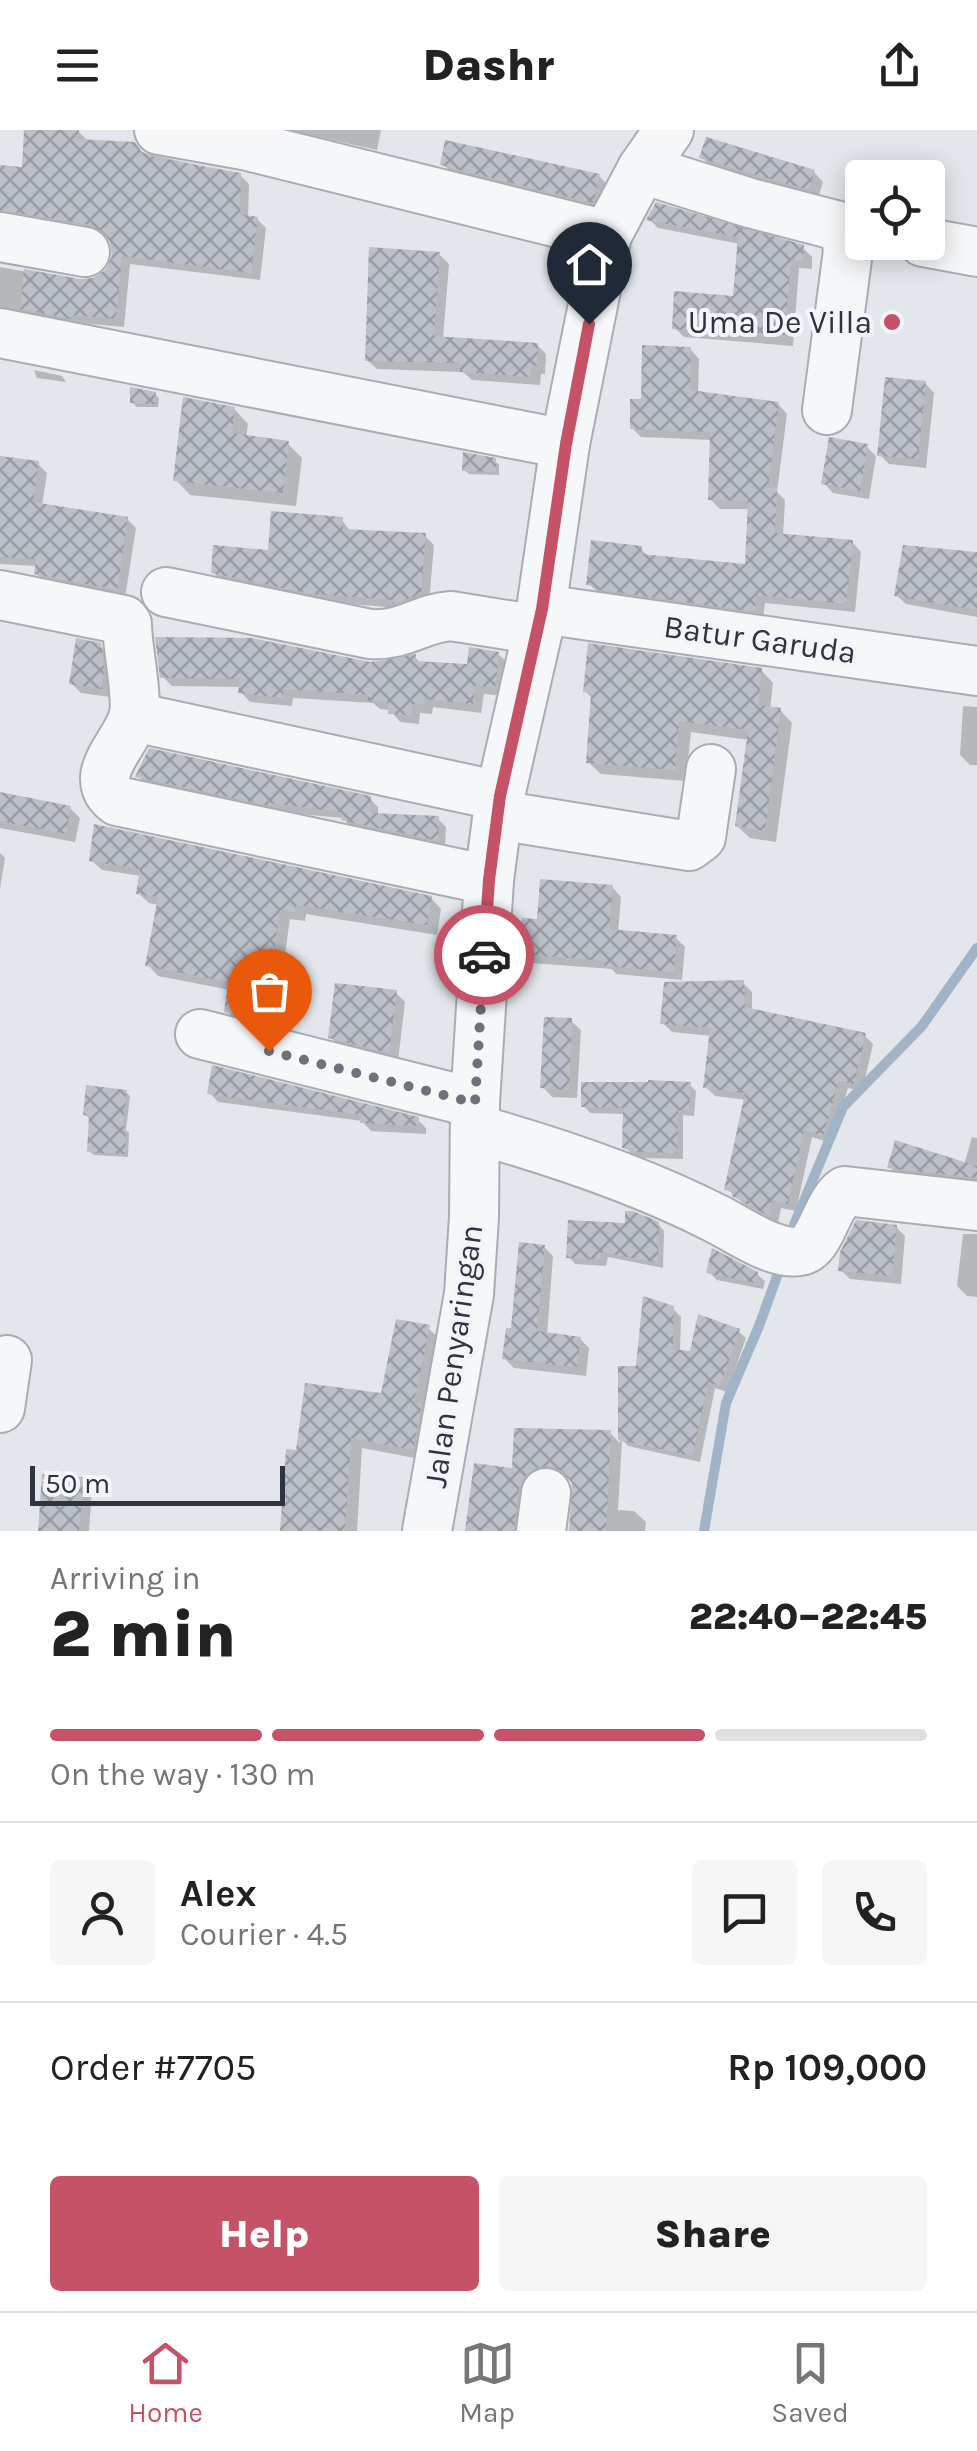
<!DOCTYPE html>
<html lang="en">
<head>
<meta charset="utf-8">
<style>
  :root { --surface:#fff; --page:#f6f6f6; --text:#222; --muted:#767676; --line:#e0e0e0; --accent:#c55266 }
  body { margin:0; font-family:Karla,sans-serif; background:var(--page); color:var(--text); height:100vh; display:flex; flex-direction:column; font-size:38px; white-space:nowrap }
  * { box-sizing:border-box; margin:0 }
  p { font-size:32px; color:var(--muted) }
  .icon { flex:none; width:55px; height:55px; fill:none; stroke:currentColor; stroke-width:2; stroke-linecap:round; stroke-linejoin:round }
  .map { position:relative; height:1401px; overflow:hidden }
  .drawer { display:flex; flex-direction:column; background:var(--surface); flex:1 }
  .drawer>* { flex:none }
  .fabs { position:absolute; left:845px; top:30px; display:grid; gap:20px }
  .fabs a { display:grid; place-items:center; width:100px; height:100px; border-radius:10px; background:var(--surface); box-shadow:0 5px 25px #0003; font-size:50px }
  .scale { position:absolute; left:30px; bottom:25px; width:255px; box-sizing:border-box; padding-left:10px; border:5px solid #2c3441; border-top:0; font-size:28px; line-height:35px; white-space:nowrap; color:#2c3441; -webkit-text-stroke:8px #f3f5f8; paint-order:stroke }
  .pin { position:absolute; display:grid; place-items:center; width:85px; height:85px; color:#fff; margin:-102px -42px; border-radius:50% 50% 50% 0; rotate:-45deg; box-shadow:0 0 10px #0007 }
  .pin .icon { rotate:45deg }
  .courier { position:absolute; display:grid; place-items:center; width:100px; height:100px; margin:-50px; border:8px solid #c55266; border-radius:50%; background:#fff; color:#222; box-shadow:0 2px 12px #0007 }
  .head em { font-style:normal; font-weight:800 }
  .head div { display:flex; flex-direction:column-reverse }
  .head { display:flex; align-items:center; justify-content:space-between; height:170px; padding:0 50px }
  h1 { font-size:65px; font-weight:800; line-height:75px }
  .bar { display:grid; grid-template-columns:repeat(4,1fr); gap:15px 10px; align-content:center; height:120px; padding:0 50px }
  .bar i { height:12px; border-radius:8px; background:var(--line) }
  .bar .on { background:var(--accent) }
  .bar p { grid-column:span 4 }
  .line { display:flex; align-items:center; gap:25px; padding:0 50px; border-top:2px solid var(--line) }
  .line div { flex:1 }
  .round { display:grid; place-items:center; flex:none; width:105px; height:105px; border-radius:10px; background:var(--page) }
  .primary-button { display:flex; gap:20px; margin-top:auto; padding:20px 50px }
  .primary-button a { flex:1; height:115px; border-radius:10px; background:var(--accent); color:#fff; font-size:40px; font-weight:800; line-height:115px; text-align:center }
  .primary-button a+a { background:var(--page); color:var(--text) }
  header { display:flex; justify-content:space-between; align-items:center; height:130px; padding:0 50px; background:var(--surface); font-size:45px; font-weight:800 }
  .menu { display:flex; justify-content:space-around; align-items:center; height:140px; border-top:2px solid var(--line); background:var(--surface); font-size:28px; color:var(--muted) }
  .menu a { display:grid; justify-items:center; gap:5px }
  .menu .on { color:var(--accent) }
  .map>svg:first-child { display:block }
  .shadow { fill:#0003 }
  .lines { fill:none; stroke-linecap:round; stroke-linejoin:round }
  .stream { stroke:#a1b4c7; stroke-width:10 }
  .building { fill:url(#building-cross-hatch) }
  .minor-casing { stroke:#a8adb4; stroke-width:52 }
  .minor { stroke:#f6f7f9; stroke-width:48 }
  .done { stroke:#6c727c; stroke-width:10; stroke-dasharray:0 18 }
  .route { stroke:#c55266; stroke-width:12 }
  .poi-dot { fill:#c55266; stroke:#f3f5f8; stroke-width:4 }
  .labels { text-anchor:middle; stroke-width:8; stroke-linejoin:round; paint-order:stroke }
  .poi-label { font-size:32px; fill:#2c3441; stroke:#f3f5f8; text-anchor:end }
  .street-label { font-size:32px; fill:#2c3441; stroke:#f3f5f8 }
</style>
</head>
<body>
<header><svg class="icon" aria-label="menu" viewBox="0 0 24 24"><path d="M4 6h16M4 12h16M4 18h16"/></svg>Dashr<svg class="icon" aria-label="share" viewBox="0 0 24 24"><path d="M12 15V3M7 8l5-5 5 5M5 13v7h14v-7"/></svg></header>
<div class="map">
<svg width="977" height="1401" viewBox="0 0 977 1401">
  <defs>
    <pattern id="building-cross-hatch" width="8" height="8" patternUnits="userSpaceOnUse" patternTransform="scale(2.5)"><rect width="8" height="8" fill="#bbbfc7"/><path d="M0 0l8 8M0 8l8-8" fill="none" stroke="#989ca3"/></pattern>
  </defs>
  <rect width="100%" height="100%" fill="#e3e6ea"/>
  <!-- shadow -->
  <g class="shadow">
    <polygon points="26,0 78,1 87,10 240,45 249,54 248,88 257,89 266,98 260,150 130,134 124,197 80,193 80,197 0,182 0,137 81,152 96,150 109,140 115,126 111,108 101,103 14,88 0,90 0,38 25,40"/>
    <polygon points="287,0 381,0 377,20"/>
    <polygon points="702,28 814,42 823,52 818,68 712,37"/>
    <polygon points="443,34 599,46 613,60 607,86 457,49"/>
    <polygon points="649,89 803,118 812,127 812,139 799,138 793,216 684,207 675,198 736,169 740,114 658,98"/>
    <polygon points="439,124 449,134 443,209 537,215 546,224 545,244 541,244 540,255 472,250 463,242 377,239 367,230"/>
    <polygon points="690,219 699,229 698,264 778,274 787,284 777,362 785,370 783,406 852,412 861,422 855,482 765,473 763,489 606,467 588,454 640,418 649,427 747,437 750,379 720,379 710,369 712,310 641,307 632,298 643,272"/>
    <polygon points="34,240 62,246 66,252 37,248"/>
    <polygon points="925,253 934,263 926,338 889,334 880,325"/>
    <polygon points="154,264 159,268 158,277 137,277 132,272"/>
    <polygon points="234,279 248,294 246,308 288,314 302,328 296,376 190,365 176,350"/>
    <polygon points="867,317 876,326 869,369 833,363 824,353"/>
    <polygon points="0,328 38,334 47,343 42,376 127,389 136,398 125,468 45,452 36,443 37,436 0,434"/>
    <polygon points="495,331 499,335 499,345 469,344 464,340"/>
    <polygon points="342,390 351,402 425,406 434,415 429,473 400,478 323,472 222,451 213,442 270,423"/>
    <polygon points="977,431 977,487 906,474 896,465"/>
    <polygon points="100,516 109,525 113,552 110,567 81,563 72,554"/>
    <polygon points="498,524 508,533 504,566 484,564 481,583 433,577 432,584 420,583 419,594 400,592 390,580 380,579 373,573 293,568 292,576 250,572 241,562 241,557 172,556 163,547 370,534 415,527 421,534 469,537"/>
    <polygon points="761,540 773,553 770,579 780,580 792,593 776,712 750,708 737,696 749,610 691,602 686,651 601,644 588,632 593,569 585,561"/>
    <polygon points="963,576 977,577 977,635 970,635 960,625"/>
    <polygon points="138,646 370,669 378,677 378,685 438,689 446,697 445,718 351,698 343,688 278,682 146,654"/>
    <polygon points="0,665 70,678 80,688 75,712 0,698"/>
    <polygon points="0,723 5,728 0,759"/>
    <polygon points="91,730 431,768 441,779 437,805 306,784 305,791 290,789 274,900 237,891 227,881 230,860 158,846 148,835 159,775 149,773 138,763 141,746 102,740"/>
    <polygon points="612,757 621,767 618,803 676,808 685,817 682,850 616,844 612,839 531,833 522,824 539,792"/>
    <polygon points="743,853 752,862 752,881 864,905 873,914 862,962 848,958 831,1013 812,1007 796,1081 781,1078 778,1093 744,1074 727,1059 747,970 715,966 706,957 712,906 672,902 663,893"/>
    <polygon points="396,863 405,872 398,931 340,916 330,907"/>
    <polygon points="571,891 581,900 577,968 552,967 543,957"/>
    <polygon points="690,955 696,961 694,986 683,985 683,1029 643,1028 632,1024 625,1017 625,984 590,983 584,976"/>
    <polygon points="126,962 130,966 126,1000 129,1003 128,1027 94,1025 89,1021 91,990 86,985"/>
    <polygon points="210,963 418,990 426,998 426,1004 371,1001 362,991 218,972"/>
    <polygon points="972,1007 977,1008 977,1055 899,1047 890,1037 964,1035"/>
    <polygon points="658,1094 664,1101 663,1138 608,1127 606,1136 575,1134 569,1127"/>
    <polygon points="896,1097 905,1106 901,1154 850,1149 841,1140"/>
    <polygon points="963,1104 977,1104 977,1167 967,1166 957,1156"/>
    <polygon points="544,1117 553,1126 547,1205 580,1209 589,1218 586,1246 514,1238 504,1228"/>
    <polygon points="709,1142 757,1144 765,1151 763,1159 717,1150"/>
    <polygon points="673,1179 681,1187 680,1223 692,1224 738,1201 746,1208 727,1262 715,1258 700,1332 628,1316 622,1310 618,1380 634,1381 646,1392 645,1401 571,1401 573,1350 564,1347 547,1349 526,1401 467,1401 514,1341 610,1303 620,1313 621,1238 639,1238"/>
    <polygon points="428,1198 440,1209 425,1330 362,1318 357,1401 283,1401 298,1322 383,1266"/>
    <polygon points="83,1349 92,1359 89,1401 39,1401"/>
  </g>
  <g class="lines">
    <!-- stream -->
    <g class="stream">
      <polyline points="794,1095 843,977 922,896 977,818"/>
      <polyline points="704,1401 726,1273 759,1196 780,1138"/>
    </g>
  </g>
  <!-- building -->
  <g class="building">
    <polygon points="24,0 79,0 78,9 135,12 142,22 154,27 241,43 240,84 258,87 251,143 122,126 116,189 72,185 71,189 20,179 24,139 80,149 93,148 105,140 112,126 110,112 103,102 91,95 0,80 0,35 22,37"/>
    <polygon points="706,7 815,40 809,60 699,28"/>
    <polygon points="445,10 600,44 594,70 593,73 440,35"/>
    <polygon points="656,72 804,115 803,131 791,130 784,207 672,199 674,161 733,166 738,107 646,90"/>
    <polygon points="369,117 440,122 434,206 538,213 537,236 532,235 531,247 460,242 460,233 365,231"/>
    <polygon points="642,215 691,217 690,260 779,272 768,358 777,358 775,403 853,410 846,474 756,465 755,482 594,459 595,456 586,455 591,410 642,416 641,424 745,434 748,371 708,370 710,302 630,299 630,269 641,269"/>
    <polygon points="885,247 926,251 918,329 877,326"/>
    <polygon points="130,257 156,262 155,274 130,273"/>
    <polygon points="183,267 235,277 232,303 289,311 283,363 173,351"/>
    <polygon points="829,307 868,314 860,361 821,354"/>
    <polygon points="463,322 496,328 496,342 462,341"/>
    <polygon points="0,326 39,331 33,372 128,387 117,460 34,444 36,429 0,427"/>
    <polygon points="271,381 343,387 343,399 426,403 421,464 393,474 393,470 312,464 211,443 213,415 268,420"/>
    <polygon points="903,415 977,422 977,480 894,466"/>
    <polygon points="155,507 251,508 370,532 416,524 415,531 467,534 469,517 499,522 495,558 475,555 473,574 424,569 424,575 412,574 411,585 388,584 388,572 367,571 368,565 284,559 283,568 238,563 240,549 160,548"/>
    <polygon points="76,508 101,513 104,541 102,559 69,554"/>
    <polygon points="588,513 762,538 758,575 781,578 765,701 735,696 748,600 679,591 675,640 586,633 591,563 583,562"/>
    <polygon points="149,618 371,666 371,683 439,686 438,711 341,690 341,682 271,673 271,676 135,647"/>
    <polygon points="0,662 71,676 66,704 0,691"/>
    <polygon points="94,694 432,766 427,795 296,775 295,782 280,780 264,892 224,882 228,852 145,836 158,767 136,764 140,739 89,731"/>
    <polygon points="540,749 613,755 609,799 677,805 674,842 604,836 605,831 519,824 522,788 537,789"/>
    <polygon points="744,850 745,877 866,903 854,954 839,951 823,1006 804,1000 788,1074 772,1070 769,1086 732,1066 733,1062 724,1060 745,963 703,958 710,898 660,894 664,852"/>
    <polygon points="335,853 397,860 389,923 328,908"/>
    <polygon points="544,887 572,888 569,960 540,958"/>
    <polygon points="212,935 419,987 419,996 360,993 361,985 207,964"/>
    <polygon points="648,950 691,952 689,981 678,980 677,1023 635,1022 622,1018 623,978 581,977 581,952 648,952"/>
    <polygon points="86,955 127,960 123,996 126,996 125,1024 87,1022 89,986 83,985"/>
    <polygon points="895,1010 977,1036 977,1048 887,1038"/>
    <polygon points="625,1081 633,1081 659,1092 658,1133 602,1122 600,1130 566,1128 568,1090 625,1093"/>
    <polygon points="856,1090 897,1095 892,1146 838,1141 840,1122"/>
    <polygon points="519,1112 545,1115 537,1201 581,1207 577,1237 502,1229 506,1198 511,1198"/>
    <polygon points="712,1118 758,1142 756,1153 706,1143"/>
    <polygon points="643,1166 674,1176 673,1219 690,1221 698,1184 740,1199 720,1256 708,1252 693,1326 618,1310 618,1236 636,1236"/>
    <polygon points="396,1189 430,1195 414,1272 422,1273 413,1320 351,1308 345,1401 280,1401 286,1319 296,1320 305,1253 381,1263"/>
    <polygon points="514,1298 611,1300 606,1401 569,1401 572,1353 562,1341 549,1336 535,1338 524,1347 519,1359 514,1401 465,1401 474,1333 512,1338"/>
    <polygon points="42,1344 84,1347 79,1401 38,1401"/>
  </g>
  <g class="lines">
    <defs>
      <g id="minor">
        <polyline points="159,0 248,16 607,105"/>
        <polyline points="642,39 750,73 862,102"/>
        <polyline points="0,107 85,122"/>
        <polyline points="923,112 977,122"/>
        <polyline points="0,203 565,314"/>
        <polyline points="827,280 848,121 845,99"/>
        <path d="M166,462L370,504C406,506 420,488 451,486L538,500"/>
        <path d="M0,465L124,490L127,494C127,518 139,569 133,588C126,614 85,647 117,671L489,750"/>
        <polyline points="542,479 977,541"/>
        <polyline points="134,587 500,666"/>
        <polyline points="498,685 689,716 701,707 711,639"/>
        <polyline points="200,904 475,973"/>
        <path d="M475,999C557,1022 638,1049 715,1088C738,1099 774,1126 800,1121C822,1117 825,1075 845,1061L977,1076"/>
        <polyline points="0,1278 7,1230"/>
        <polyline points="427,1401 469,1164 474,1087 475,973 489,750 500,666 538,500 565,314 607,105 642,39 669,0"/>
        <polyline points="541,1401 546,1363"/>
      </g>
    </defs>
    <!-- minor casing -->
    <use href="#minor" class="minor-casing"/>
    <!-- minor -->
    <use href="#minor" class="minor"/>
  </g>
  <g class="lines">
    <!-- done -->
    <polyline class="done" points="269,921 475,973 484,825"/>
    <!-- route -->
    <polyline class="route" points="484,825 489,750 500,666 542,479 566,314 589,194"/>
  </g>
  <!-- markers -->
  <circle class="poi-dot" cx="892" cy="192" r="10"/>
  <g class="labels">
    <!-- poi labels -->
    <g class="poi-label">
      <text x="872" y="203">Uma De Villa</text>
    </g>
    <!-- street labels -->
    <g class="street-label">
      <text transform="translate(760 509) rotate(8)" y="11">Batur Garuda</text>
      <text transform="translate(453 1226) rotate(-82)" y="11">Jalan Penyaringan</text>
    </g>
  </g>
</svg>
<div class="fabs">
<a><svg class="icon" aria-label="locate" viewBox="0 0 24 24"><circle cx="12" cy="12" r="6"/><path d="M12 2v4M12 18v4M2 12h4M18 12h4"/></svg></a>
</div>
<div class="scale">50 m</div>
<div class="pin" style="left:269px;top:921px;background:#ea580c"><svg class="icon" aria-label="bag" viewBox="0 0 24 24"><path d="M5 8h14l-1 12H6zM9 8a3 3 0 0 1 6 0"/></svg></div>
<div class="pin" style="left:589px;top:194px;background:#1f2937"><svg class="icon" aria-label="home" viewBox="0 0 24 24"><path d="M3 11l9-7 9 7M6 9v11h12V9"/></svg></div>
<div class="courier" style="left:484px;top:825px"><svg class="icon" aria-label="car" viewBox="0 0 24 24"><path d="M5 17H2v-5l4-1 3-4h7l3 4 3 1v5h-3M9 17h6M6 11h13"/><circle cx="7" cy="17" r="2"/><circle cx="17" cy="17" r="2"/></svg></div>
</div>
<section class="drawer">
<div class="head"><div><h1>2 min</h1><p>Arriving in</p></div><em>22:40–22:45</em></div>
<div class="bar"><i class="on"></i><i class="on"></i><i class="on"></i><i></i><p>On the way · 130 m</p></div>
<div class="line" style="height:180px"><a class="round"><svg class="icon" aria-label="person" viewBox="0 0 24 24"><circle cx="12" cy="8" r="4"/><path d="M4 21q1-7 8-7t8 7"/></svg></a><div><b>Alex</b><p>Courier · 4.5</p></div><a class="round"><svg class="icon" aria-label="chat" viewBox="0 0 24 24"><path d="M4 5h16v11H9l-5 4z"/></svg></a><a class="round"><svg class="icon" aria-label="phone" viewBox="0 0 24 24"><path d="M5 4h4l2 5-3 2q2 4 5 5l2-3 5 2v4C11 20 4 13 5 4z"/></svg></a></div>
<div class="line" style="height:130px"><div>Order #7705</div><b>Rp 109,000</b></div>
<div class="primary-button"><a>Help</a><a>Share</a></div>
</section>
<nav class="menu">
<a class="on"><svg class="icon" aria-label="home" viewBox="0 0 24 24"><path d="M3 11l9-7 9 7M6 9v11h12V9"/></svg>Home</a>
<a><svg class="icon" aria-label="map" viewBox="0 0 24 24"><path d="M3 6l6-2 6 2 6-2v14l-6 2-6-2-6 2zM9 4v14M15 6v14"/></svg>Map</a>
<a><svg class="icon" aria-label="saved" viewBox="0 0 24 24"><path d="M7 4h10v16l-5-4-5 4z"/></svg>Saved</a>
</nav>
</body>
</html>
